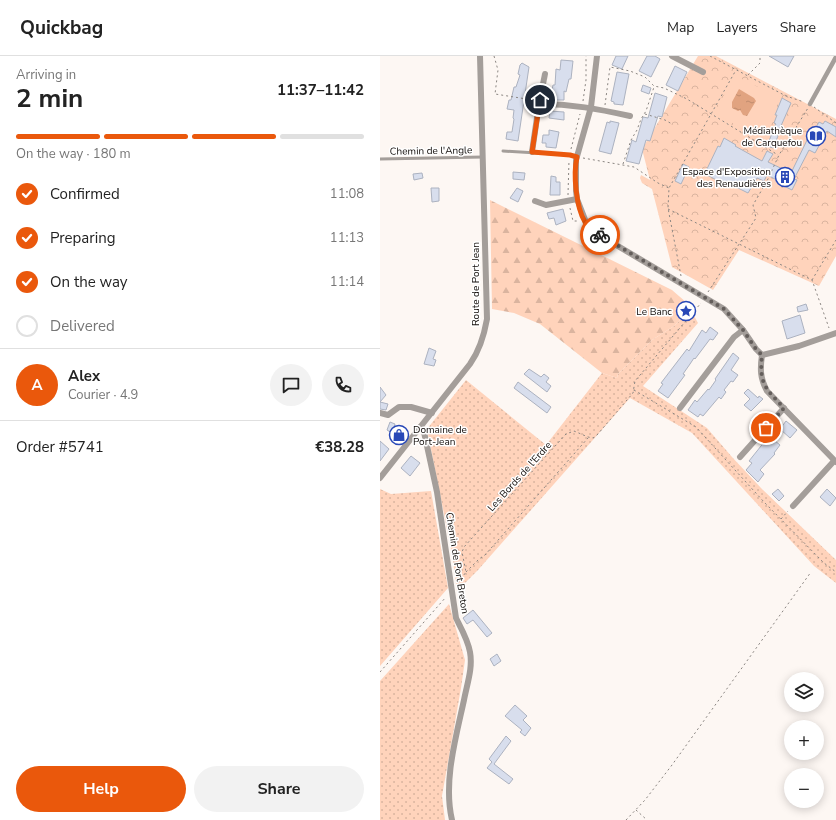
<!DOCTYPE html>
<html lang="en">
<head>
<meta charset="utf-8">
<style>
  :root { --surface:#fff; --page:#f2f2f2; --text:#222; --muted:#767676; --line:#e0e0e0; --accent:#ea580c }
  body { margin:0; font-family:"Nunito Sans",sans-serif; background:var(--page); color:var(--text); height:100vh; display:flex; flex-direction:column; font-size:15px; white-space:nowrap }
  * { box-sizing:border-box; margin:0 }
  p { font-size:13px; color:var(--muted) }
  .icon { flex:none; width:22px; height:22px; fill:none; stroke:currentColor; stroke-width:2; stroke-linecap:round; stroke-linejoin:round }
  .map { position:relative; flex:1; overflow:hidden }
  .panel { display:flex; flex-direction:column; background:var(--surface); width:380px }
  .panel>* { flex:none }
  .tools { position:absolute; left:404px; top:616px; display:grid; gap:8px }
  .tools a { display:grid; place-items:center; width:40px; height:40px; border-radius:50%; background:var(--surface); box-shadow:0 2px 10px #0003; font-size:20px }
  .pin { position:absolute; display:grid; place-items:center; width:34px; height:34px; color:#fff; margin:-17px; border:2px solid #fff; border-radius:50%; box-shadow:0 1px 4px #0007 }
  .courier { position:absolute; display:grid; place-items:center; width:40px; height:40px; margin:-20px; border:3px solid #ea580c; border-radius:50%; background:#fff; color:#222; box-shadow:0 1px 5px #0007 }
  .overview em { font-style:normal; font-weight:700 }
  .overview div { display:flex; flex-direction:column-reverse }
  .overview { display:flex; align-items:center; justify-content:space-between; height:68px; padding:0 16px }
  h1 { font-size:26px; font-weight:700; line-height:30px }
  .bar { display:grid; grid-template-columns:repeat(4,1fr); gap:6px 4px; align-content:center; height:48px; padding:0 16px }
  .bar i { height:5px; border-radius:3px; background:var(--line) }
  .bar .current { background:var(--accent) }
  .bar p { grid-column:span 4 }
  .line { display:flex; align-items:center; gap:10px; padding:0 16px; border-top:1px solid var(--line) }
  .line div { flex:1 }
  .round { display:grid; place-items:center; flex:none; width:42px; height:42px; border-radius:21px; background:var(--page) }
  ol { padding:0 16px; list-style:none }
  li { display:flex; align-items:center; gap:12px; height:44px }
  li p { margin-inline-start:auto }
  li .icon { padding:4px; border-radius:50%; background:var(--accent); color:#fff; stroke-width:4 }
  li:last-child { color:var(--muted) }
  li i { width:22px; height:22px; border:2px solid var(--line); border-radius:50% }
  .cta { display:flex; gap:8px; margin-top:auto; padding:8px 16px }
  .cta a { flex:1; height:46px; border-radius:24px; background:var(--accent); color:#fff; font-size:16px; font-weight:700; line-height:46px; text-align:center }
  .cta a+a { background:var(--page); color:var(--text) }
  header { display:flex; align-items:center; gap:24px; box-sizing:border-box; height:56px; padding:0 20px; background:var(--surface); border-bottom:1px solid var(--line) }
  header strong { font-size:19px }
  nav { display:flex; gap:22px; margin-inline-start:auto; font-size:14px }
  main { display:flex; flex:1; min-height:0 }
  .map>svg:first-child { display:block }
  .grass { fill:url(#grass-dots) }
  .forest { fill:url(#forest-firs) }
  .park { fill:url(#park-crowns) }
  .garden { fill:#ffd3bb }
  .water { fill:url(#water-ripples) }
  .building { fill:#d8deed; stroke:#acb2c0 }
  .lines { fill:none; stroke-linecap:round; stroke-linejoin:round }
  .path { stroke:#8a8581; stroke-width:1; stroke-dasharray:2 3; stroke-linecap:butt }
  .service { stroke:#a49e9a; stroke-width:3 }
  .pedestrian { stroke:#a49e9a; stroke-width:4.5 }
  .minor { stroke:#a49e9a; stroke-width:6 }
  .done { stroke:#645e5b; stroke-width:4; stroke-dasharray:0 7.2 }
  .route { stroke:#ea580c; stroke-width:5 }
  .labels { text-anchor:middle; stroke-width:3; stroke-linejoin:round; paint-order:stroke }
  .poi-label { font-size:10px; fill:#110c09; stroke:#fff; text-anchor:end }
  .street-label { font-size:10px; fill:#110c09; stroke:#fff }
</style>
</head>
<body>
<header>
<strong>Quickbag</strong>
<nav><a>Map</a><a>Layers</a><a>Share</a></nav>
</header>
<main>
<section class="panel">
<div class="overview"><div><h1>2 min</h1><p>Arriving in</p></div><em>11:37–11:42</em></div>
<div class="bar"><i class="current"></i><i class="current"></i><i class="current"></i><i></i><p>On the way · 180 m</p></div>
<ol>
<li><svg class="icon" aria-label="check" viewBox="0 0 24 24"><path d="M5 12l5 5 9-10"/></svg>Confirmed<p>11:08</p></li>
<li><svg class="icon" aria-label="check" viewBox="0 0 24 24"><path d="M5 12l5 5 9-10"/></svg>Preparing<p>11:13</p></li>
<li><svg class="icon" aria-label="check" viewBox="0 0 24 24"><path d="M5 12l5 5 9-10"/></svg>On the way<p>11:14</p></li>
<li><i></i>Delivered</li>
</ol>
<div class="line" style="height:72px"><b class="round" style="background:var(--accent);color:#fff">A</b><div><b>Alex</b><p>Courier · 4.9</p></div><a class="round"><svg class="icon" aria-label="chat" viewBox="0 0 24 24"><path d="M4 5h16v11H9l-5 4z"/></svg></a><a class="round"><svg class="icon" aria-label="phone" viewBox="0 0 24 24"><path d="M5 4h4l2 5-3 2q2 4 5 5l2-3 5 2v4C11 20 4 13 5 4z"/></svg></a></div>
<div class="line" style="height:52px"><div>Order #5741</div><b>€38.28</b></div>
<div class="cta"><a>Help</a><a>Share</a></div>
</section>
<div class="map">
<svg width="456" height="764" viewBox="0 0 456 764">
  <defs>
    <pattern id="grass-dots" width="8" height="8" patternUnits="userSpaceOnUse"><rect width="8" height="8" fill="#ffd3bb"/><path d="M2 2h.1M6 6h.1" fill="none" stroke="#dab49f" stroke-width="1.8" stroke-linecap="round"/></pattern>
    <pattern id="forest-firs" width="22" height="20" patternUnits="userSpaceOnUse"><rect width="22" height="20" fill="#ffd3bb"/><path d="M5 1l3.5 6h-7zM16 11l3.5 6h-7z" fill="#dab49f"/></pattern>
    <pattern id="park-crowns" width="20" height="18" patternUnits="userSpaceOnUse"><rect width="20" height="18" fill="#ffd3bb"/><path d="M2 6a3 3 0 1 1 6 0M12 15a3 3 0 1 1 6 0" fill="none" stroke="#dab49f"/></pattern>
    <pattern id="water-ripples" width="26" height="14" patternUnits="userSpaceOnUse"><rect width="26" height="14" fill="#e1a380"/><path d="M2 4q2-2 4 0t4 0M15 11q2-2 4 0t4 0" fill="none" stroke="#c08b6d"/></pattern>
  </defs>
  <rect width="100%" height="100%" fill="#fdf7f3"/>
  <!-- grass -->
  <g class="grass">
    <polygon points="307,247 318,267 263,330 327,372 352,401 381,432 456,504 456,527 434,510 312,377 250,342 98,514 77,535 72,498 47,373 86,324 166,389 222,317 237,322 238,318 272,284 294,270 307,257"/>
    <polygon points="0,433 11,438 51,435 68,532 0,610"/>
    <polygon points="69,548 85,604 81,632 62,740 65,764 0,764 0,625"/>
  </g>
  <!-- forest -->
  <polygon class="forest" points="110,144 292,234 307,247 307,257 294,270 272,284 238,318 237,322 222,317 160,268 134,257 112,253"/>
  <!-- park -->
  <polygon class="park" points="318,0 336,0 456,63 456,200 439,230 359,194 333,234 292,211 272,133 262,127 260,122 261,119 270,124 262,93"/>
  <!-- garden -->
  <polygon class="garden" points="354,19 400,42 382,84 335,57"/>
  <!-- water -->
  <polygon class="water" points="359,33 374,42 376,45 367,60 363,59 360,54 358,55 352,52 352,46"/>
  <!-- building -->
  <g class="building">
    <polygon points="236,0 248,0 242,13 232,9"/>
    <polygon points="267,0 275,0 280,3 271,21 259,15"/>
    <polygon points="389,0 414,0 408,11"/>
    <polygon points="181,4 193,5 191,23 189,23 186,36 184,35 184,44 170,44 173,29 175,29 176,13 180,14"/>
    <polygon points="142,7 149,11 138,85 126,83 127,76 132,76 134,63 133,62 134,54 127,53 129,44 131,44 134,31 136,31 140,19 138,18 140,9"/>
    <polygon points="295,10 307,16 298,35 286,29"/>
    <polygon points="237,16 249,18 243,49 234,48 234,46 231,45"/>
    <polygon points="263,29 271,32 269,38 261,35"/>
    <polygon points="275,37 287,41 282,61 278,60 270,85 266,84 259,108 246,105 252,84 256,86 263,61 268,62"/>
    <polygon points="402,42 411,47 397,79 398,80 393,92 387,90 391,80 390,76 393,73 396,68 394,67 397,59 395,59"/>
    <polygon points="170,55 184,56 184,64 169,62"/>
    <polygon points="230,65 239,67 231,98 219,95 227,66 230,67"/>
    <polygon points="445,65 456,71 456,81 447,75 435,97 429,94 414,123 417,124 412,134 398,127 399,125 387,119 384,125 377,122 368,137 352,129 350,131 327,119 328,116 326,115 338,90 340,91 344,82 356,89 355,90 382,105 387,95 393,98 388,106 411,117 431,76 433,77 439,66 443,68"/>
    <polygon points="169,74 179,76 176,92 166,91 166,87 162,87 163,79 169,79"/>
    <polygon points="303,108 309,111 301,128 295,125"/>
    <polygon points="133,116 145,117 144,124 133,123"/>
    <polygon points="42,117 43,122 34,124 33,118"/>
    <polygon points="171,120 176,121 176,126 180,126 180,139 170,139"/>
    <polygon points="51,132 59,132 59,145 52,146"/>
    <polygon points="137,132 143,135 138,146 130,142"/>
    <polygon points="183,153 186,165 176,169 174,162 169,163 167,157"/>
    <polygon points="426,248 428,254 418,256 417,251"/>
    <polygon points="420,259 425,277 407,283 402,265"/>
    <polygon points="330,271 338,277 333,284 330,283 315,303 314,302 310,308 303,318 305,319 288,342 278,335 283,328 281,327 307,293 309,295 322,274 326,277"/>
    <polygon points="49,292 56,295 53,303 56,304 54,310 44,308"/>
    <polygon points="353,297 359,302 351,314 358,319 353,326 351,325 344,334 346,336 341,343 339,341 323,360 320,358 318,361 308,354 315,344 317,346 328,333 329,334 336,324 335,323"/>
    <polygon points="149,313 161,321 164,318 169,322 166,326 171,330 167,336 144,318"/>
    <polygon points="138,326 171,351 167,357 134,332"/>
    <polygon points="0,331 6,339 0,346 8,348 6,354 0,353"/>
    <polygon points="368,333 378,342 379,340 383,343 371,355 364,349 370,343 364,337"/>
    <polygon points="406,365 417,374 410,382 400,373"/>
    <polygon points="10,366 15,368 12,377 7,374"/>
    <polygon points="389,380 400,389 394,397 395,398 380,414 384,418 378,426 366,414 372,407 369,405"/>
    <polygon points="0,385 9,393 0,405"/>
    <polygon points="31,400 40,407 30,420 21,412"/>
    <polygon points="398,433 404,440 399,445 392,438"/>
    <polygon points="447,433 456,442 450,450 440,441"/>
    <polygon points="93,554 112,577 107,581 93,564 87,568 83,562"/>
    <polygon points="117,598 121,605 114,610 110,603"/>
    <polygon points="135,649 147,660 143,664 151,672 145,680 140,676 142,674 125,660"/>
    <polygon points="126,680 131,685 114,708 133,723 129,728 107,712 112,706 109,703"/>
  </g>
  <g class="lines">
    <!-- path -->
    <g class="path">
      <polyline points="114,0 118,14 115,38 153,44"/>
      <polyline points="330,0 406,40 424,46"/>
      <polyline points="368,19 380,7 380,0"/>
      <polyline points="203,45 206,24 206,0"/>
      <polyline points="225,49 230,11 250,15 265,21 274,30 284,32 307,43 398,99"/>
      <polyline points="434,51 456,67"/>
      <polyline points="265,58 285,64 292,68"/>
      <polyline points="191,93 200,58"/>
      <polyline points="203,102 254,111 278,127 289,132"/>
      <polyline points="243,108 251,84 257,74 261,63 266,55 274,31"/>
      <polyline points="188,139 189,104"/>
      <polyline points="190,152 193,165 199,165"/>
      <polyline points="288,153 432,224 449,272"/>
      <polyline points="301,220 288,152 289,132 356,14"/>
      <polyline points="432,224 456,184"/>
      <polyline points="328,236 376,162 373,149 387,125 399,99 428,52"/>
      <polyline points="254,334 316,371 384,446 444,507 456,516"/>
      <polyline points="401,463 408,455"/>
      <polyline points="86,516 99,503 105,499 208,382"/>
      <polyline points="78,527 86,516 82,496 84,491 186,378 194,375 208,381 213,382 217,379 253,337 255,325 321,247"/>
      <polyline points="0,616 66,541"/>
      <polyline points="256,754 267,764"/>
      <polyline points="246,764 265,744 292,709 431,516"/>
    </g>
    <!-- service -->
    <g class="service">
      <polyline points="123,95 190,99 197,101"/>
      <polyline points="0,103 103,101"/>
    </g>
    <!-- pedestrian -->
    <polyline class="pedestrian" points="430,48 456,1"/>
    <!-- minor -->
    <g class="minor">
      <polyline points="217,0 211,51 196,104 196,135 197,143 206,166 221,180 344,253 363,274 376,293 382,299"/>
      <polyline points="292,0 323,16"/>
      <polyline points="159,48 165,18"/>
      <path d="M152,96L159,48C192,48 218,53 250,60"/>
      <polyline points="155,145 166,149 197,143"/>
      <path d="M382,299C380,313 380,322 387,335L456,406"/>
      <polyline points="382,299 419,290 456,277"/>
      <polyline points="300,352 354,281 363,274"/>
      <polyline points="0,357 8,359 19,351 31,351 52,357"/>
      <path d="M40,371L44,376L57,436L76,562C81,572 88,584 90,596C93,612 87,628 84,644C76,681 63,726 72,764"/>
      <polyline points="360,401 404,352"/>
      <path d="M0,422L90,308C100,294 104,280 107,263L100,0"/>
      <polyline points="413,450 454,405"/>
    </g>
  </g>
  <g class="lines">
    <!-- done -->
    <path class="done" d="M220,179L344,253L363,274L376,293L382,299C379,328 385,332 404,352L386,372"/>
    <!-- route -->
    <path class="route" d="M160,44L152,96L190,99L197,101C193,118 196,151 205,166C209,171 215,175 220,179"/>
  </g>
  <!-- icons -->
  <defs>
    <symbol id="library-ring" viewBox="-11 -11 22 22"><circle r="9.5" fill="#fff" stroke="#2848b7" stroke-width="1.5"/><path d="M-6-4Q-3-5.5-.7-3.5V5Q-3 3-6 4ZM6-4Q3-5.5 .7-3.5V5Q3 3 6 4Z" fill="#2848b7"/></symbol>
    <symbol id="building-ring" viewBox="-11 -11 22 22"><circle r="9.5" fill="#fff" stroke="#2848b7" stroke-width="1.5"/><path d="M-4-6H4V6H1V3H-1V6H-4ZM-2.5-4.3h1.7v1.8h-1.7ZM.8-4.3h1.7v1.8H.8ZM-2.5-1h1.7V.8h-1.7ZM.8-1h1.7V.8H.8Z" fill="#2848b7"/></symbol>
    <symbol id="sight-ring" viewBox="-11 -11 22 22"><circle r="9.5" fill="#fff" stroke="#2848b7" stroke-width="1.5"/><path d="M0-6L1.8-2.2L6-1.7L2.9 1.2L3.7 5.4L0 3.3L-3.7 5.4L-2.9 1.2L-6-1.7L-1.8-2.2Z" fill="#2848b7"/></symbol>
    <symbol id="shop-ring" viewBox="-11 -11 22 22"><circle r="9.5" fill="#fff" stroke="#2848b7" stroke-width="1.5"/><path d="M-5-2.5h2.3a2.7 3.5 0 0 1 5.4 0H5L5.5 6h-11ZM-1.5-2.5h3a1.5 2.3 0 0 0-3 0Z" fill="#2848b7"/></symbol>
  </defs>
  <g fill-rule="evenodd">
    <use href="#library-ring" x="425" y="69" width="22" height="22"/>
    <use href="#building-ring" x="394" y="110" width="22" height="22"/>
    <use href="#sight-ring" x="295" y="244" width="22" height="22"/>
    <use href="#shop-ring" x="8" y="368" width="22" height="22"/>
  </g>
  <g class="labels">
    <!-- poi labels -->
    <g class="poi-label">
      <text x="422" y="78">Médiathèque<tspan x="422" dy="12">de Carquefou</tspan></text>
      <text x="391" y="119">Espace d'Exposition<tspan x="391" dy="12">des Renaudières</tspan></text>
      <text x="292" y="259">Le Banc</text>
      <text x="33" y="377" text-anchor="start">Domaine de<tspan x="33" dy="12">Port-Jean</tspan></text>
    </g>
    <!-- street labels -->
    <g class="street-label">
      <text transform="translate(51 94) rotate(-1)" y="4">Chemin de l'Angle</text>
      <text transform="translate(95 228) rotate(-90)" y="4">Route de Port Jean</text>
      <text transform="translate(139 420) rotate(-48)" y="4">Les Bords de l'Erdre</text>
      <text transform="translate(78 507) rotate(81)" y="4">Chemin de Port Breton</text>
    </g>
  </g>
</svg>
<div class="tools">
<a><svg class="icon" aria-label="layers" viewBox="0 0 24 24"><path d="M12 4l9 5-9 5-9-5zM3 14l9 5 9-5"/></svg></a>
<a>+</a>
<a>−</a>
</div>
<div class="pin" style="left:386px;top:372px;background:#ea580c"><svg class="icon" aria-label="bag" viewBox="0 0 24 24"><path d="M5 8h14l-1 12H6zM9 8a3 3 0 0 1 6 0"/></svg></div>
<div class="pin" style="left:160px;top:44px;background:#1f2937"><svg class="icon" aria-label="home" viewBox="0 0 24 24"><path d="M3 11l9-7 9 7M6 9v11h12V9"/></svg></div>
<div class="courier" style="left:220px;top:179px"><svg class="icon" aria-label="bike" viewBox="0 0 24 24"><circle cx="6" cy="16" r="4"/><circle cx="18" cy="16" r="4"/><path d="M6 16l4-8h5l3 8M10 8l3 8H6M13 5h3"/></svg></div>
</div>
</main>
</body>
</html>
